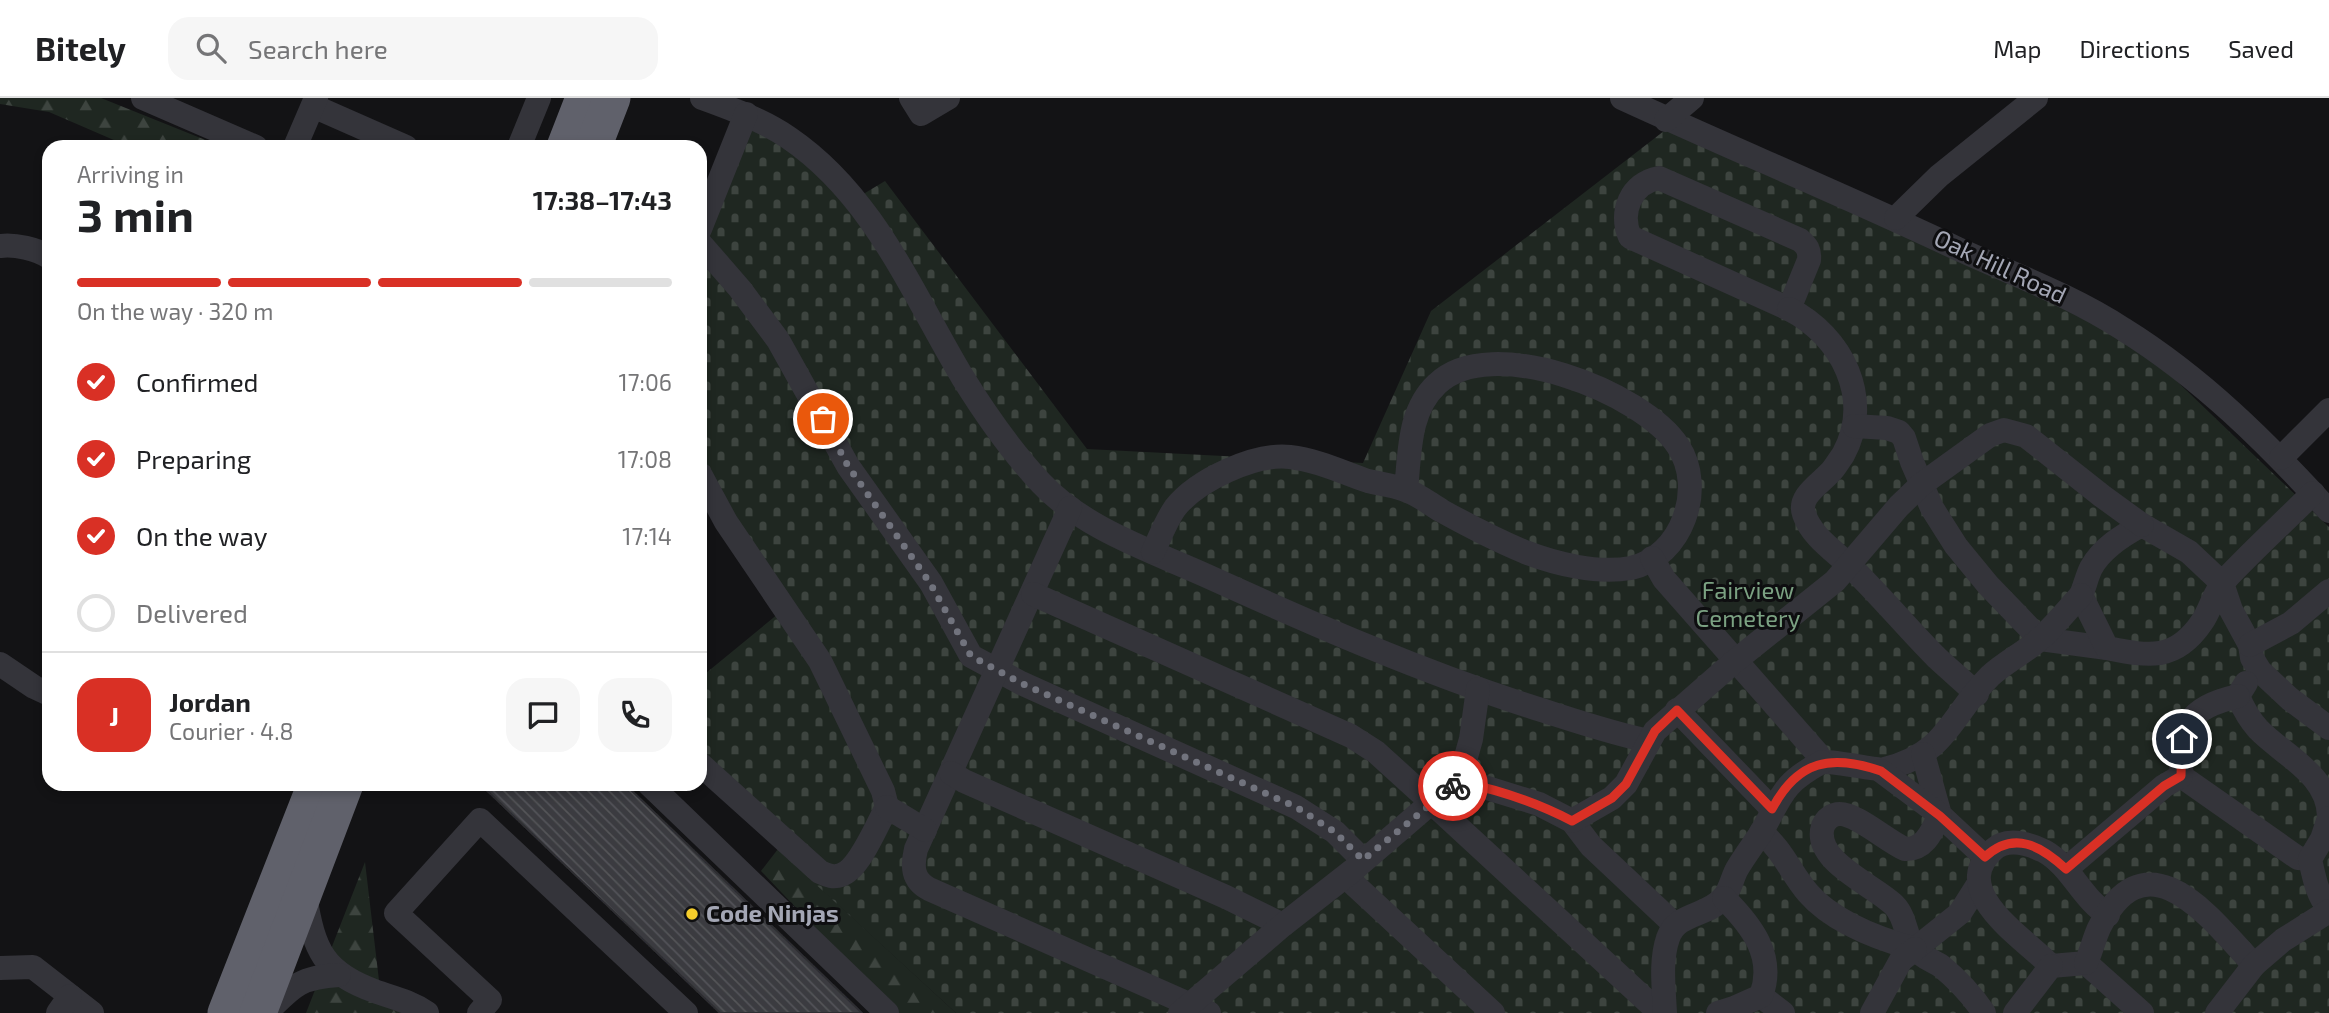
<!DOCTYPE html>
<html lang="en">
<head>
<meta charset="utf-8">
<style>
  :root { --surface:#fff; --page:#f6f6f6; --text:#202124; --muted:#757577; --line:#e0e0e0; --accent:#d93025 }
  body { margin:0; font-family:"Exo 2",sans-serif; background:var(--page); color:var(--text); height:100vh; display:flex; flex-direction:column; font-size:26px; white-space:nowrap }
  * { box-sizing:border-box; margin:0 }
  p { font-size:23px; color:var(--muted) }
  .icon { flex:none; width:38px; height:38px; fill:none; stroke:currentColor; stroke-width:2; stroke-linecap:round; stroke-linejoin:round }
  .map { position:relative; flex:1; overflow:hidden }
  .drawer { position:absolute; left:42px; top:42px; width:665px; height:651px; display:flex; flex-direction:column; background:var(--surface); border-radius:21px; box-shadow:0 4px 10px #0003 }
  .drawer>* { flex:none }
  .pin { position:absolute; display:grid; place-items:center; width:60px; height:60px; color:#fff; margin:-30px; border:4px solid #fff; border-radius:50%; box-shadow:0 2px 7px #0007 }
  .courier { position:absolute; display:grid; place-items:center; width:70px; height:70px; margin:-35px; border:5px solid #d93025; border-radius:50%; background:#fff; color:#222; box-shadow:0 2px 9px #0007 }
  .summary em { font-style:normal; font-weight:700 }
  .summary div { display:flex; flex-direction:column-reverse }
  .summary { display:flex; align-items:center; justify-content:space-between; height:119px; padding:0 35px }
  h1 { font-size:46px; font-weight:700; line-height:52px }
  .bar { display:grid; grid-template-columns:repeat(4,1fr); gap:10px 7px; align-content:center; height:84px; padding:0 35px }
  .bar i { height:9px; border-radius:5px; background:var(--line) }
  .bar .on { background:var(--accent) }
  .bar p { grid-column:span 4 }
  .line { display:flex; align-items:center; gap:18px; padding:0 35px; border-top:2px solid var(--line) }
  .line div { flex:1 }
  .round { display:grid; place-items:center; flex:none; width:74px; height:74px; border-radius:21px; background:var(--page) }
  ol { padding:0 35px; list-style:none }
  li { display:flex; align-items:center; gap:21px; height:77px }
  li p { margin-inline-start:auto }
  li .icon { padding:7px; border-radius:50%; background:var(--accent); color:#fff; stroke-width:4 }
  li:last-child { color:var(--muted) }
  li i { width:38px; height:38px; border:4px solid var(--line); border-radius:50% }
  header { display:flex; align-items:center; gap:42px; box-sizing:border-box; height:98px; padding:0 35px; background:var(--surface); border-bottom:2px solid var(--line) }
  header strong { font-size:33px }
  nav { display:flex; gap:38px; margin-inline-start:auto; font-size:24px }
  .search { width:490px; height:63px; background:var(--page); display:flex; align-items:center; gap:18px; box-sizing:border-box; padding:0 24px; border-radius:21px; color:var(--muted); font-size:26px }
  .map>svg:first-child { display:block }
  .forest { fill:url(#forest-firs) }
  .cemetery { fill:url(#cemetery-stones) }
  .building { fill:url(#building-back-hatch); stroke:#2d2d31; stroke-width:2; filter:url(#shadow) }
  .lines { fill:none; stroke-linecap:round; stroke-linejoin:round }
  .minor { stroke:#34343a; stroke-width:24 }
  .highway { stroke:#60616b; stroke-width:37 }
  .done { stroke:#71737d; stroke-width:7; stroke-dasharray:0 12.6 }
  .route { stroke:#d93025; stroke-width:9 }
  .poi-dot { fill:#f5cd2b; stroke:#0e0e10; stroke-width:2.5 }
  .labels { text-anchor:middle; stroke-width:6; stroke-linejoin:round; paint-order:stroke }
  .street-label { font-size:24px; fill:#a4a7b5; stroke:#0e0e10 }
  .park-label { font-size:24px; fill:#7ba182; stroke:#0e0e10 }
  .poi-label { font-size:24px; font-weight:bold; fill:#a4a7b5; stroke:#0e0e10; text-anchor:start }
</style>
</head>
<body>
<header>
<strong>Bitely</strong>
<div class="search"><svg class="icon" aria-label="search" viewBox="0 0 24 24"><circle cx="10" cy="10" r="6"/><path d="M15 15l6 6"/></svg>Search here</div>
<nav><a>Map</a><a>Directions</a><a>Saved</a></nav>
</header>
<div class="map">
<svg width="2329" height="915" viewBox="0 0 2329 915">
  <defs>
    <pattern id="forest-firs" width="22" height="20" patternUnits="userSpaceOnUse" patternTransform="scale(1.75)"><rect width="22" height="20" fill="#1f2721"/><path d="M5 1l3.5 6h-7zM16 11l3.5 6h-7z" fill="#3d443f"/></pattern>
    <pattern id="cemetery-stones" width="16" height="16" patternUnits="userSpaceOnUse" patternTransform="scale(1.75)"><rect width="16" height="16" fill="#1f2721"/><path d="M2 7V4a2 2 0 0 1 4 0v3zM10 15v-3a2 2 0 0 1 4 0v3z" fill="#3d443f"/></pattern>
    <pattern id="building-back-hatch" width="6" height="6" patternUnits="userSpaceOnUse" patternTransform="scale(1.75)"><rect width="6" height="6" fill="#3a3b3f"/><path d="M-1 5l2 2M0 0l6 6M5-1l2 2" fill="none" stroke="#545458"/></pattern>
    <filter id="shadow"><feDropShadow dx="6" dy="6" stdDeviation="0" flood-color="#0009"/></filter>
  </defs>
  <rect width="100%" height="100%" fill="#131315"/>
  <!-- forest -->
  <g class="forest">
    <polygon points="0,0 101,0 223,49 130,49 49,14 0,6"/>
    <polygon points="778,751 956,915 896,915 761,773"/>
    <polygon points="365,764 380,891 407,915 306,915"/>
  </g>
  <!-- cemetery -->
  <polygon class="cemetery" points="741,13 855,101 885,83 1087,351 1363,365 1431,213 1673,26 2114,223 2329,429 2329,915 956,915 700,680 700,580 784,511 700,380 700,113"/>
  <!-- building -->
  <polygon class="building" points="480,686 625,686 862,915 720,915"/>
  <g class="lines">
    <!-- minor -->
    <g class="minor">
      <polyline points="143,0 256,49"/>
      <path d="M702,0C732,11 763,22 789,40C874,98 912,195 963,280C986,317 1011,353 1041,385C1084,431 1152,453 1207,478C1315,527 1422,574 1535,610C1573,622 1610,635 1649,643"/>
      <polyline points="911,0 921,16 948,0"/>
      <path d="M1622,0C1733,51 1846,98 1956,150C2012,176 2071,197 2123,231C2202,280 2267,345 2329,413"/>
      <polyline points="313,8 406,49"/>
      <polyline points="1666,22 1692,0"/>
      <polyline points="295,49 316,0"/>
      <polyline points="519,49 539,0"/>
      <path d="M1659,80L1800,142C1807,148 1810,152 1809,162L1789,211L1630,139C1619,114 1631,85 1659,80Z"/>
      <polyline points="1896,120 1939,78 2036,0"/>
      <polyline points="700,131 746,16"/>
      <polyline points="700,145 740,191 778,242 848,368 931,485 971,558 1021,585 1296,709 1335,734 1363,762"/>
      <path d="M0,148C15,146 37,151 49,159"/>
      <path d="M1789,211C1842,238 1874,301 1843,357C1840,361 1837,366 1834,370C1824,384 1797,397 1804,416C1812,439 1833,452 1849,467C1880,497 1907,530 1937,560C1950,572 1964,584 1977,596"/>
      <polyline points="1854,328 1887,330 1899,334 1904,340 1912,364 1932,410 1956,448 1988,487 2040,541 2107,550"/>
      <polyline points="2281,360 2329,312"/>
      <path d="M700,376L726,424L820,563L883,693L887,709C877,726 860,771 841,777C833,780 827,777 820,774L700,666"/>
      <path d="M2313,395C2284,424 2253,452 2225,482C2214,494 2211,511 2202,524C2175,564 2148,558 2107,550L2081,497C2085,488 2087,478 2091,470C2102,450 2123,437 2142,427L2189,454L2222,485L2231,512L2250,547L2252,560L2260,573L2290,601L2329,630"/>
      <path d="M1070,410L916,751C912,768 912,782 929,791L1209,915"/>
      <path d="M1153,454C1160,439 1166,423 1175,410C1197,382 1255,355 1290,359C1317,362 1342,374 1368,383C1380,386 1393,387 1405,392C1418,396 1430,406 1442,413C1469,428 1496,442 1525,454C1556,466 1597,476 1631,470C1682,459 1706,390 1678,348C1643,294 1490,234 1437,286C1408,313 1410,355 1406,392"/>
      <path d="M1652,460L1664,481L1817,655L1822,664C1838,663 1877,673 1885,671C1948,655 1950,618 1990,578C2005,564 2026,554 2041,540C2055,527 2068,511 2081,497"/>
      <polyline points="1033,496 1351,638 1376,654 1432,705 1660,915"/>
      <polyline points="2250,547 2291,525 2329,493"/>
      <polyline points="0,566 34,589 49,596"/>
      <path d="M2246,585L2238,598C2243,610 2249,621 2258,631C2284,658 2328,676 2329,718"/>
      <path d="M2238,598C2185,611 2182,627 2181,678L2298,760L2310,761"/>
      <polyline points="1677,612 1772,711"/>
      <polyline points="1923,656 1940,717 1985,759"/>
      <path d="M1881,673L1940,717C1932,733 1925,752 1905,751C1887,743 1857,716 1840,716C1832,716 1826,721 1823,728C1812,763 1874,787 1894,807C1906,819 1905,837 1914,850C1920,858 1933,863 1941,868C1958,882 1972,897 1984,915"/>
      <polyline points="951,675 964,683 1226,799 1283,827"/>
      <polyline points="1459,684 1484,689 1539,706 1572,723 1591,748 1675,827"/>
      <polyline points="649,686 887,915"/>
      <polyline points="887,709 925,732"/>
      <path d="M2329,720L2322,741L2310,761C2314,779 2317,797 2329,811"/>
      <polyline points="1572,723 1612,700 1626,686 1655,633 1735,563 1835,483 1899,408 1922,386 1990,337 2004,332 2026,338 2102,398 2142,427"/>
      <path d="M1761,734C1782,751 1791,775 1808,795C1833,824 1879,841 1915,851L1960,815L1979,785"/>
      <polyline points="2066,771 2164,688 2181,678"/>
      <polyline points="1346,779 1493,915"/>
      <path d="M305,798C314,852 323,875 377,894C395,900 411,904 427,915"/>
      <path d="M2108,817C2082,801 2071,768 2044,753C2029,746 2007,739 1993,752C1947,794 2026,841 2051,868L2086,865L2142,915"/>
      <path d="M2086,865C2091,854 2094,841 2099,830C2147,733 2212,822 2254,867"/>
      <polyline points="0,870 33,869 92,915"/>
      <polyline points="1761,898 1783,915"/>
      <polyline points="58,915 70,898"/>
      <path d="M266,915C293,888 300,879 339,877"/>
      <polyline points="479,915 490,902 396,815 480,722 686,915"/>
      <polyline points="1180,915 1283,827 1352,773 1446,692 1459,684 1471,641 1478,591"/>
      <path d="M1665,915C1664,891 1660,863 1668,840C1677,814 1707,819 1723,800C1730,793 1732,780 1737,771C1744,759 1753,747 1761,735C1782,698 1781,686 1822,664"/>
      <path d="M1718,915L1734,910L1761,898C1776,858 1751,827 1724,800"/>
      <polyline points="1872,915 1901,862 1915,851"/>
      <polyline points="2015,915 2051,868"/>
      <polyline points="2217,915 2254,867 2283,842 2329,813"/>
    </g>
    <!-- highway -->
    <g class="highway">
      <polyline points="565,49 584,0"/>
      <polyline points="593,49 612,0"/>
      <polyline points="226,915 316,686"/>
      <polyline points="258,915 345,686"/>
    </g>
  </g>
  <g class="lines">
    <!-- done -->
    <polyline class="done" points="823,321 848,368 930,485 971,558 1021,585 1296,709 1335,734 1363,762 1453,688"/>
    <!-- route -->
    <path class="route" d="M1453,688L1460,684C1499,692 1536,704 1572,723L1612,700L1626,686L1655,633L1677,612L1772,711C1798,662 1831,656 1881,673L1940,718L1985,759C2014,732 2041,748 2066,771L2164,688L2181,678L2182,641"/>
  </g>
  <!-- markers -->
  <circle class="poi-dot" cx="692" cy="816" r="7"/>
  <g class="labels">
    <!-- street labels -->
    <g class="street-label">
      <text transform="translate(2000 169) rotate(25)" y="8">Oak Hill Road</text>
    </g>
    <!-- park labels -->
    <g class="park-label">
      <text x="1748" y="501">Fairview<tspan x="1748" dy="28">Cemetery</tspan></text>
    </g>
    <!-- poi labels -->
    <g class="poi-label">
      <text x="706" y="824">Code Ninjas</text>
    </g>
  </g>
</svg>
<div class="pin" style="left:823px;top:321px;background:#ea580c"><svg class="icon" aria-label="bag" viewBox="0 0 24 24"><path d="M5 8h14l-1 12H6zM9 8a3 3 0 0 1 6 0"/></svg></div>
<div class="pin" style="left:2182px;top:641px;background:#1f2937"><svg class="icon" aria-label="home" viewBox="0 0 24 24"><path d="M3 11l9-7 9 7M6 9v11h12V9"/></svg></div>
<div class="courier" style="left:1453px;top:688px"><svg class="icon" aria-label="bike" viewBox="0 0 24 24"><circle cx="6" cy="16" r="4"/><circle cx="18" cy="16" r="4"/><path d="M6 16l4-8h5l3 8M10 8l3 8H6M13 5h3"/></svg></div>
<section class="drawer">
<div class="summary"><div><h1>3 min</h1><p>Arriving in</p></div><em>17:38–17:43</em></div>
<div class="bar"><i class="on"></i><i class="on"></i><i class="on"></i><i></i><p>On the way · 320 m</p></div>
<ol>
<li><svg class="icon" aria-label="check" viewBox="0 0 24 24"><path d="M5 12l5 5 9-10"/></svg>Confirmed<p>17:06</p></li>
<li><svg class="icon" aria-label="check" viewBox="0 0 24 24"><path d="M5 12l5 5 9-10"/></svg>Preparing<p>17:08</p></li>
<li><svg class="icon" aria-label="check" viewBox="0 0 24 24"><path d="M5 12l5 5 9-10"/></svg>On the way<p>17:14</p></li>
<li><i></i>Delivered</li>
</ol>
<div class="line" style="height:126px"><b class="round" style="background:var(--accent);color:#fff">J</b><div><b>Jordan</b><p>Courier · 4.8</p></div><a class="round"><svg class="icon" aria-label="chat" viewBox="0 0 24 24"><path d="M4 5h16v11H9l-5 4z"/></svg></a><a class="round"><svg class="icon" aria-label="phone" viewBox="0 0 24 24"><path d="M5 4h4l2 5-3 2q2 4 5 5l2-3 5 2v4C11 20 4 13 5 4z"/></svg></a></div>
</section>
</div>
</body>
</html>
